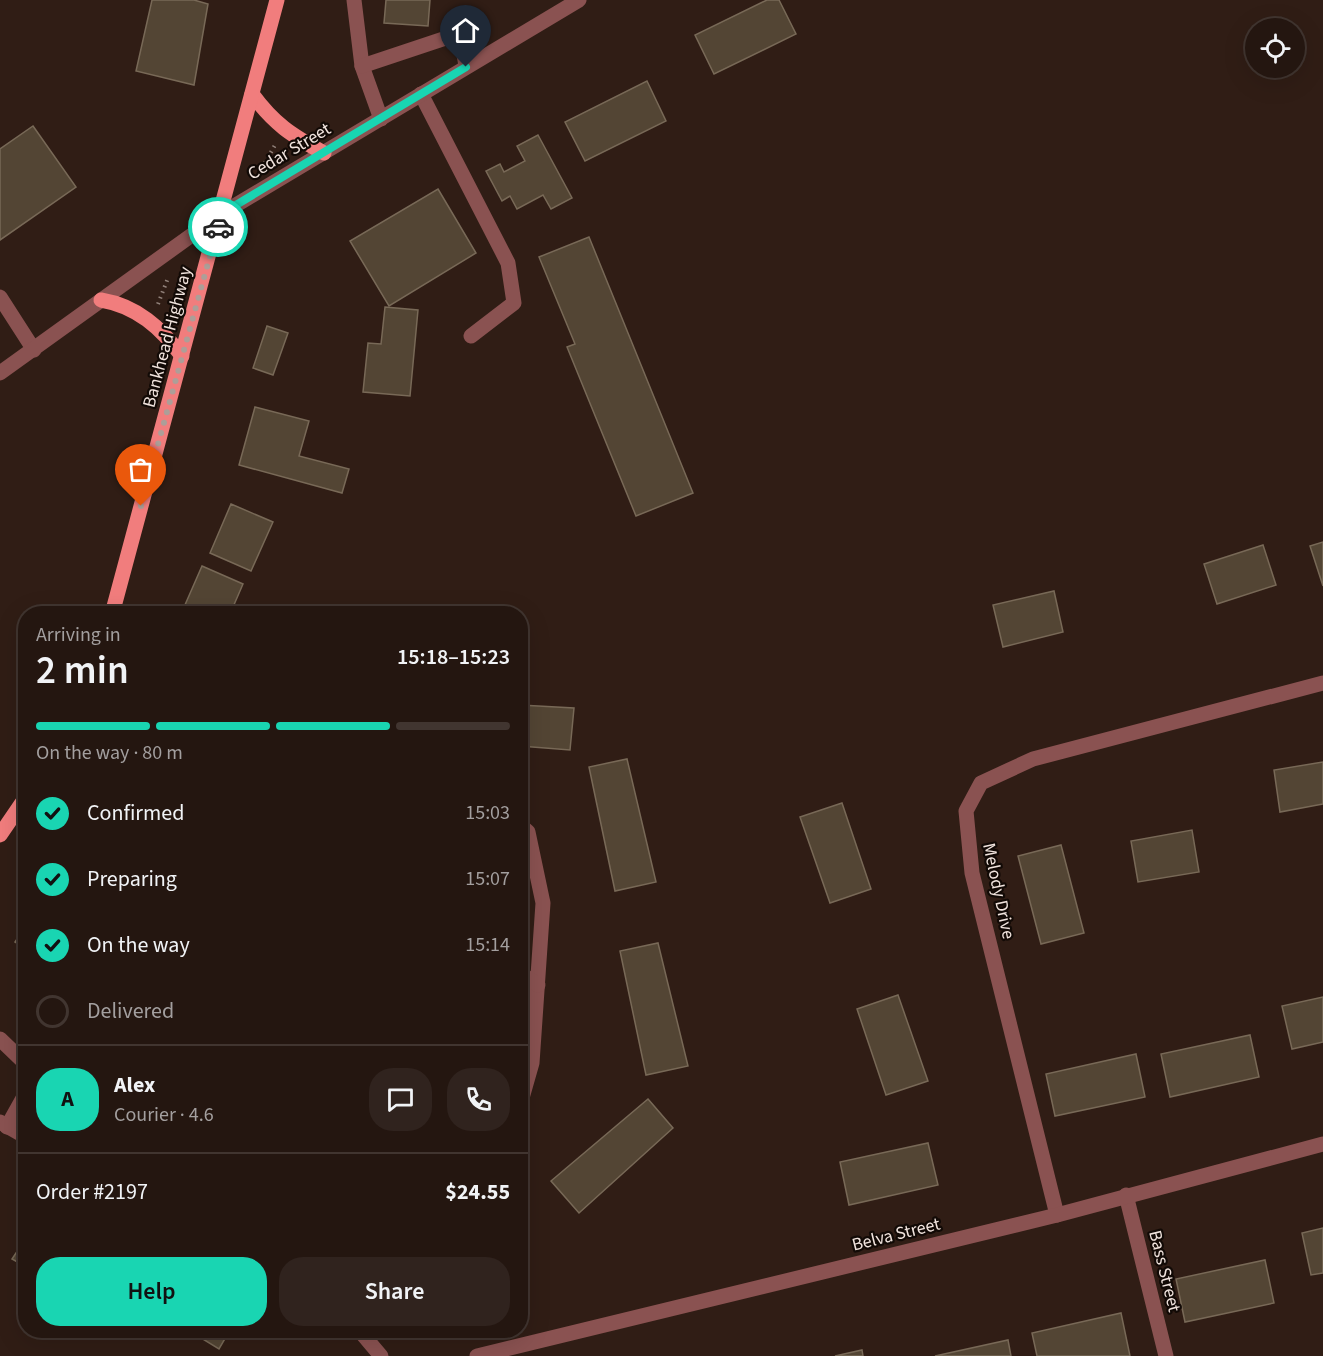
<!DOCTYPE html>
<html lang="en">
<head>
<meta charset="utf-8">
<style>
  :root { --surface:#241610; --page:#30231e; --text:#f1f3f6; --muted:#a39f9f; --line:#413530; --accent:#19d5b2 }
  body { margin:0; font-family:"Source Sans 3",sans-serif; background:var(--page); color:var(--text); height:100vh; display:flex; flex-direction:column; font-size:22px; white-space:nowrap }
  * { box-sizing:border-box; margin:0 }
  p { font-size:20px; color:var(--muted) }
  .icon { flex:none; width:33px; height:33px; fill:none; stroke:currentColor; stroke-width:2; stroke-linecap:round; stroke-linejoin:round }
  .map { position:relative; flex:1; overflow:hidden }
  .sheet { position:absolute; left:18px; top:606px; width:510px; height:732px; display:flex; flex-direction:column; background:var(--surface); border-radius:24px; box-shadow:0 6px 24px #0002,0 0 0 2px var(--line) }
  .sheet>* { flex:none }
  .fabs { position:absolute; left:1245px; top:18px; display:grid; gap:12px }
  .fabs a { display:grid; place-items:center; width:60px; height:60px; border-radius:50%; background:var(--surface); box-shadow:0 6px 24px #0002,0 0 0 2px var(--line); font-size:30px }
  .pin { position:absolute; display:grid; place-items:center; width:51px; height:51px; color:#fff; margin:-62px -26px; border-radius:50% 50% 50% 0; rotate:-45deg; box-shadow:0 0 6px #0007 }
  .pin .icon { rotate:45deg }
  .courier { position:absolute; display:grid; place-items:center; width:60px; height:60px; margin:-30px; border:4px solid #19d5b2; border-radius:50%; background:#fff; color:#222; box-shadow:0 2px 8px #0007 }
  .summary em { font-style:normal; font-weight:600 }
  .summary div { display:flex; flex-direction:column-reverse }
  .summary { display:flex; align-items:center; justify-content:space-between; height:102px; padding:0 18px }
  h1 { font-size:39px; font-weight:600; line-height:45px }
  .bar { display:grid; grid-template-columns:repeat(4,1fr); gap:9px 6px; align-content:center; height:72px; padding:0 18px }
  .bar i { height:8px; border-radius:4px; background:var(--line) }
  .bar .current { background:var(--accent) }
  .bar p { grid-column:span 4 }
  .line { display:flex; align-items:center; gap:15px; padding:0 18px; border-top:2px solid var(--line) }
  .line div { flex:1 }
  .round { display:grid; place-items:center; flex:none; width:63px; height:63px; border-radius:24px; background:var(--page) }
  ol { padding:0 18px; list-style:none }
  li { display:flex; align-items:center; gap:18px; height:66px }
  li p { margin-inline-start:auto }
  li .icon { padding:6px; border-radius:50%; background:var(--accent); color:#111; stroke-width:4 }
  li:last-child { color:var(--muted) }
  li i { width:33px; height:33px; border:3px solid var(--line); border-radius:50% }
  .action { display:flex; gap:12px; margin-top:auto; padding:12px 18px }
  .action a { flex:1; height:69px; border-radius:24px; background:var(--accent); color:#111; font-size:24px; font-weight:600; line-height:69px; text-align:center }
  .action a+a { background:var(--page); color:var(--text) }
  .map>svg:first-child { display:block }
  .building { fill:#534534; stroke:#786957; stroke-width:1.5 }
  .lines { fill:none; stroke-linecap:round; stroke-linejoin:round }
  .path { stroke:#91817a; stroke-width:4; stroke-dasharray:1.5 4.5; stroke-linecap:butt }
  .minor { stroke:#8a5251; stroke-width:15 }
  .major { stroke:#f17d7d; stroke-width:15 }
  .done { stroke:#ad9e98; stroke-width:6; stroke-dasharray:0 10.8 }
  .route { stroke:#19d5b2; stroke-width:8 }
  .labels { text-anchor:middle; stroke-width:4.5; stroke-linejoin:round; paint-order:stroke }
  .street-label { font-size:18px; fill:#f1e4de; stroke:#120a06 }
</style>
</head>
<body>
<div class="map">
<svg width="1323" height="1356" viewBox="0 0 1323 1356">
  <rect width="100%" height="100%" fill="#301d15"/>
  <!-- building -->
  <g class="building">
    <polygon points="152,0 194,0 208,4 194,85 136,71"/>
    <polygon points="386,0 430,0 428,26 384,23"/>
    <polygon points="767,0 779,0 796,34 714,74 695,35"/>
    <polygon points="647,81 666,121 585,161 565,122"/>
    <polygon points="33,126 76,187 0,240 0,149"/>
    <polygon points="538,135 572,198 551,209 543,195 517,209 510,196 502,201 486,171 500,164 504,172 525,161 517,146"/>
    <polygon points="438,189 476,253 389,306 350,241"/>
    <polygon points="589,237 693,493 636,516 567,347 575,344 539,257"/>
    <polygon points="385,307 418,310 410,396 363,392 368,343 381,344"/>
    <polygon points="267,326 288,333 273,375 253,368"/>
    <polygon points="255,407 309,421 299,456 349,469 342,493 239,465"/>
    <polygon points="231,504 273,522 251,571 210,553"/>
    <polygon points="1323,542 1323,586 1310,546"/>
    <polygon points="1263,545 1276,585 1217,604 1204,564"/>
    <polygon points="202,566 243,584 230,614 181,614"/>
    <polygon points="1054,591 1063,632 1003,647 993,605"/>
    <polygon points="520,705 574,708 570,750 520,746"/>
    <polygon points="627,759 656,882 615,891 589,767"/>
    <polygon points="1323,762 1323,804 1280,812 1274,770"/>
    <polygon points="842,803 871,889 830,903 800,817"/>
    <polygon points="1192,830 1199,872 1138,882 1131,841"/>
    <polygon points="1061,845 1084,933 1041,944 1018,856"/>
    <polygon points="26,925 26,949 15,942"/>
    <polygon points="658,943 688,1066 646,1075 620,951"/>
    <polygon points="898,995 928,1081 886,1095 857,1009"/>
    <polygon points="1323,997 1323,1042 1292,1049 1282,1006"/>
    <polygon points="1250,1035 1259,1077 1170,1097 1161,1054"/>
    <polygon points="1136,1054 1145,1097 1055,1116 1046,1074"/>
    <polygon points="648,1099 673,1128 579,1213 551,1181"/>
    <polygon points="928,1143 938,1185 849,1205 840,1162"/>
    <polygon points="1323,1228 1323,1273 1311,1275 1302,1233"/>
    <polygon points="26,1238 26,1267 12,1259"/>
    <polygon points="1265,1260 1274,1303 1185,1322 1176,1279"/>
    <polygon points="1121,1313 1130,1356 1037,1356 1032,1333"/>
    <polygon points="188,1330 230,1330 219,1349"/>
    <polygon points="1008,1340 1011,1356 935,1356"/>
    <polygon points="862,1350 863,1356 835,1356"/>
  </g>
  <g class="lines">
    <!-- path -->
    <g class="path">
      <polyline points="265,163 275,145"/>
      <polyline points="158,304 168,278"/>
    </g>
    <!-- minor -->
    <g class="minor">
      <polyline points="354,0 362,66 381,119"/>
      <path d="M362,66L446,38C463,42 464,51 466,67"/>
      <polyline points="421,94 508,263 514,303 471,336"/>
      <polyline points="0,297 34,350"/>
      <polyline points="0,373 221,214 579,0"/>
      <polyline points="520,825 528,832 543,903 532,1063 520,1105"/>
      <polyline points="520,973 538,985"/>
      <polyline points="0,1039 26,1064"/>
      <polyline points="0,1122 26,1137"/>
      <polyline points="7,1127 26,1093"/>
      <polyline points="1126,1195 1166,1356"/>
      <polyline points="1057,1215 972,873 966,811 981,783 1033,759 1323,683"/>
      <polyline points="359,1330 381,1356"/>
      <polyline points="477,1356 1057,1215 1323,1144"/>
    </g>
    <!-- major -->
    <g class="major">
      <path d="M252,94C274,124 291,135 324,153"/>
      <path d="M101,300C137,306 161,328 182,356"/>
      <polyline points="112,614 277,0"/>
      <polyline points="0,835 26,797"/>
    </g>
  </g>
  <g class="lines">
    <!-- done -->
    <polyline class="done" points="141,506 218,227"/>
    <!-- route -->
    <polyline class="route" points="218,227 221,214 466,67"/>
  </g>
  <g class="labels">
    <!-- street labels -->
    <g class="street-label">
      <text transform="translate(289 151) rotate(-31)" y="6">Cedar Street</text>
      <text transform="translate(167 337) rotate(-75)" y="6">Bankhead Highway</text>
      <text transform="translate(999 891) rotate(78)" y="6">Melody Drive</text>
      <text transform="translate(896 1234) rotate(-14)" y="6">Belva Street</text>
      <text transform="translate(1165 1271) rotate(76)" y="6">Bass Street</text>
    </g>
  </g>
</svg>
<div class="fabs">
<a><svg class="icon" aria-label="locate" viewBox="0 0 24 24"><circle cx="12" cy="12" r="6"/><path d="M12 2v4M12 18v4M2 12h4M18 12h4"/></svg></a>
</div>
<div class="pin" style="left:141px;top:506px;background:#ea580c"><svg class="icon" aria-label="bag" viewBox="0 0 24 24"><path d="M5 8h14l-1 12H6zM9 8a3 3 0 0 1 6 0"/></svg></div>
<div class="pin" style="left:466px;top:67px;background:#1f2937"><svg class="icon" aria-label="home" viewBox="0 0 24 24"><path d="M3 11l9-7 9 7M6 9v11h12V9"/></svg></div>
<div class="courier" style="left:218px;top:227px"><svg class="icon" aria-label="car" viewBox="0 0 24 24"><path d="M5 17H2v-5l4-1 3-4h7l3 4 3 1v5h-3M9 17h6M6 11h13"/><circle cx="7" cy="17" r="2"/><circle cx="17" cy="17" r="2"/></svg></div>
<section class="sheet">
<div class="summary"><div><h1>2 min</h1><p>Arriving in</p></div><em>15:18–15:23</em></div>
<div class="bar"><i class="current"></i><i class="current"></i><i class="current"></i><i></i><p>On the way · 80 m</p></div>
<ol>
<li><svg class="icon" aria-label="check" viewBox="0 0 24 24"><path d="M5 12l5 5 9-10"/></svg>Confirmed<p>15:03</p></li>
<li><svg class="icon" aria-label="check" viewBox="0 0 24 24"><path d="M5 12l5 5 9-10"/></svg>Preparing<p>15:07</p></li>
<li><svg class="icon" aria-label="check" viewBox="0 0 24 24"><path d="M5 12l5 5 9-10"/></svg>On the way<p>15:14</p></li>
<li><i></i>Delivered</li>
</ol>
<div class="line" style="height:108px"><b class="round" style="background:var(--accent);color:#111">A</b><div><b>Alex</b><p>Courier · 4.6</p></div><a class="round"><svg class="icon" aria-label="chat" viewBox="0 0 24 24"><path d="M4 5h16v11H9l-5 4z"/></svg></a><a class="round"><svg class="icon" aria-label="phone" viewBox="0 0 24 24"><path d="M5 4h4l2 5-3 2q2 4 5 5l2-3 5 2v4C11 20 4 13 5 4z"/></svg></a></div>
<div class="line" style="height:78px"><div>Order #2197</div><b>$24.55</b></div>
<div class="action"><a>Help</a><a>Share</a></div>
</section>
</div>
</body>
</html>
